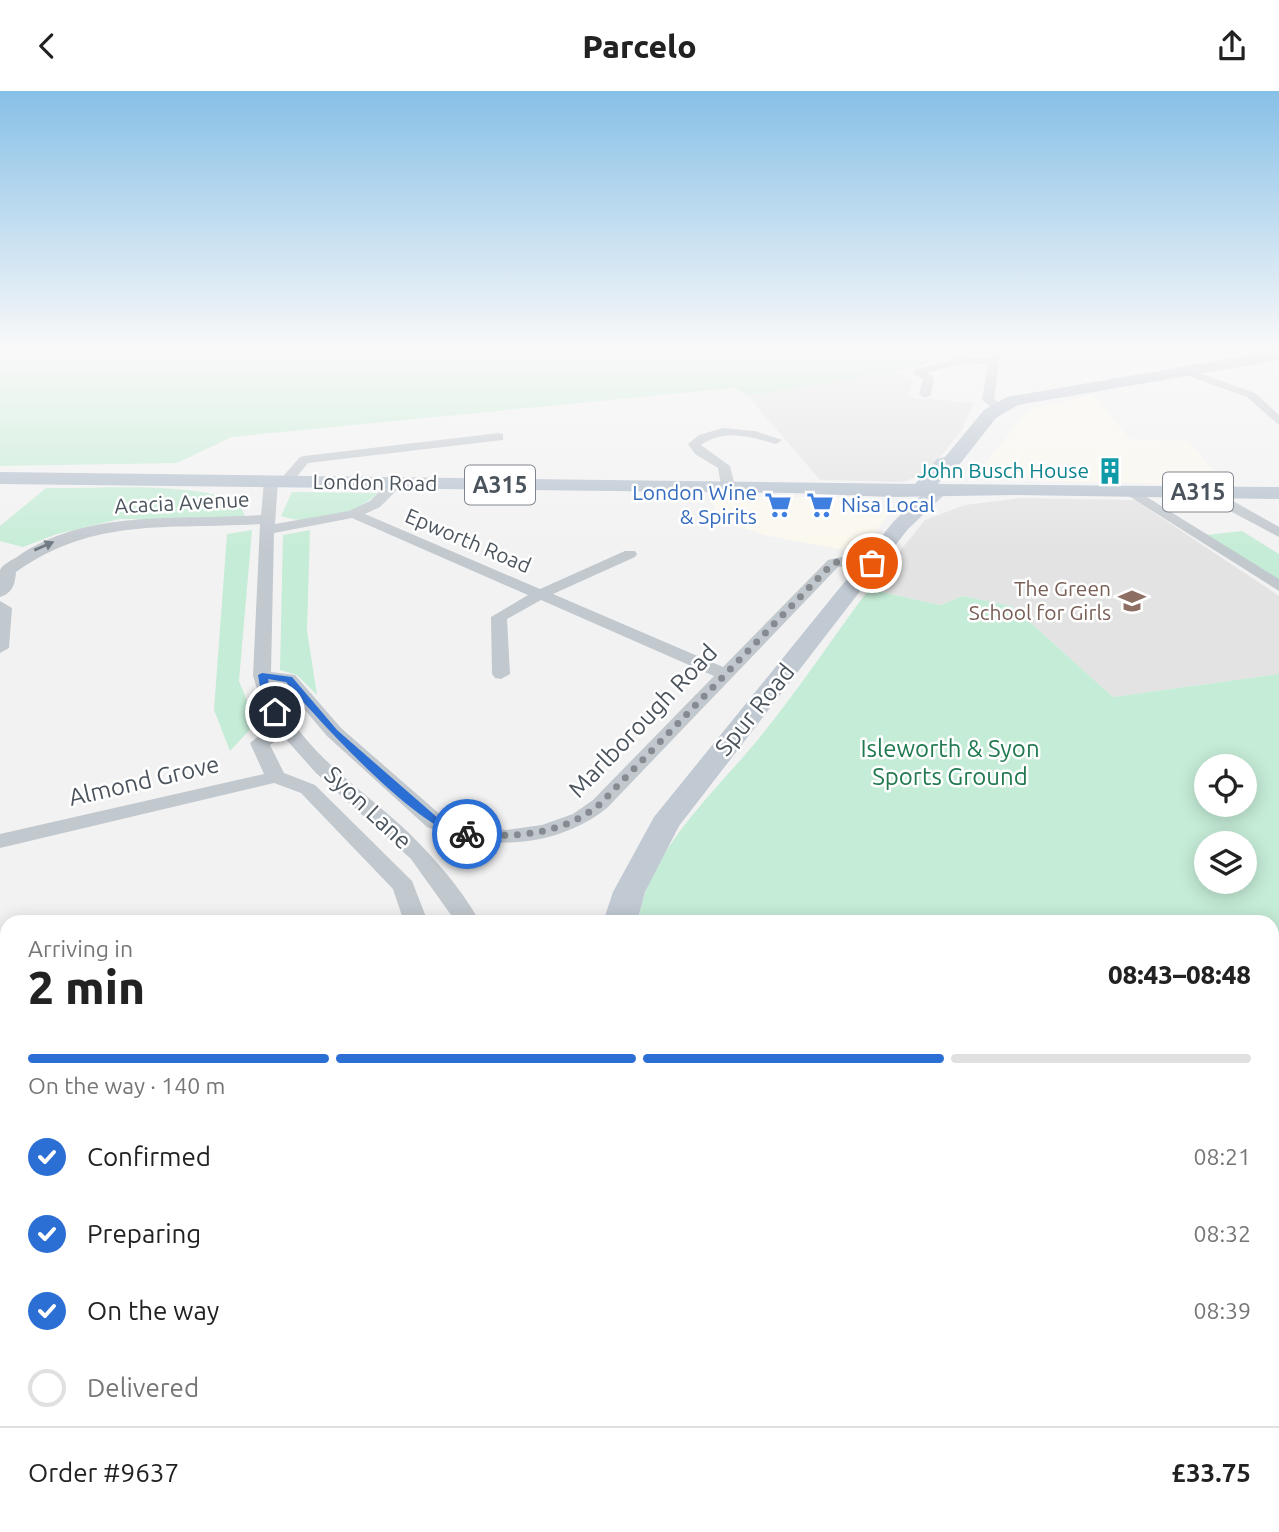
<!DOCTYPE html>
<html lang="en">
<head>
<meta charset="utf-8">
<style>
  :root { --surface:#fff; --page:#f2f2f2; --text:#222; --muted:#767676; --line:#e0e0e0; --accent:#2b6ed4 }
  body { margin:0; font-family:Ubuntu,sans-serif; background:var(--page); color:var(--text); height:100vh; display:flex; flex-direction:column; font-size:26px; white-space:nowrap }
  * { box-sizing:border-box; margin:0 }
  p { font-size:23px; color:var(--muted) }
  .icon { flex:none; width:38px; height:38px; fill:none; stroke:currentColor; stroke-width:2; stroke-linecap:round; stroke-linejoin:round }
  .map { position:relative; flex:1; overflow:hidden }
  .drawer { position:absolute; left:0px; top:824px; width:1279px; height:618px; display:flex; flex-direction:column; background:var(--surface); border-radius:21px 21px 0 0; box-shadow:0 4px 18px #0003 }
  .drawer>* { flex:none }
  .controls { position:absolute; left:1194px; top:663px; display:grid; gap:14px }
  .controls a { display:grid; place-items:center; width:63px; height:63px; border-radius:50%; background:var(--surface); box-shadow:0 4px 18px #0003; font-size:35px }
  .pin { position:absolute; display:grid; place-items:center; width:60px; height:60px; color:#fff; margin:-30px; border:4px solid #fff; border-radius:50%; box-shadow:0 2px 7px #0007 }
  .courier { position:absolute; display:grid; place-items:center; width:70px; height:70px; margin:-35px; border:5px solid #2b6ed4; border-radius:50%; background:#fff; color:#222; box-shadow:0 2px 9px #0007 }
  .head em { font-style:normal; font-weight:800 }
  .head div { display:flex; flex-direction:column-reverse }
  .head { display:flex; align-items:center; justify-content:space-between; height:119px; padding:0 28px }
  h1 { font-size:46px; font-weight:800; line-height:52px }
  .bar { display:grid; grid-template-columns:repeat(4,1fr); gap:10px 7px; align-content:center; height:84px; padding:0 28px }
  .bar i { height:9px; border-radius:5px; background:var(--line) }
  .bar .active { background:var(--accent) }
  .bar p { grid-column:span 4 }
  .line { display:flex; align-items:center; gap:18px; padding:0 28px; border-top:2px solid var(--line) }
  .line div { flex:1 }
  ol { padding:0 28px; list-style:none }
  li { display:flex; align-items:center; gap:21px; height:77px }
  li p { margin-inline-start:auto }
  li .icon { padding:7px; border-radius:50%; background:var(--accent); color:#fff; stroke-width:4 }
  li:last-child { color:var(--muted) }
  li i { width:38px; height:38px; border:4px solid var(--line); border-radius:50% }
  header { display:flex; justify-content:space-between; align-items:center; height:91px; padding:0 28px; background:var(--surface); font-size:32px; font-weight:800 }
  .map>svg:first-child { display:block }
  .commercial { fill:#fbf8ee }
  .education { fill:#e4e3e3 }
  .green { fill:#c5ecd6; fill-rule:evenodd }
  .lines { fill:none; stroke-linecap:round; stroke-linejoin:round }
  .street { fill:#c1c8ce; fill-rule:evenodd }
  .secondary { fill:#c1c9d3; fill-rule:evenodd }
  .primary { fill:#b4c0cd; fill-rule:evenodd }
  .rail-far1 { stroke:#b4b6bb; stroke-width:6 }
  .rail { stroke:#b4b6bb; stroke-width:9 }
  .oneway { fill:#6e777f }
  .route { fill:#2b6ed4 }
  .done { stroke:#868b91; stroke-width:7; stroke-dasharray:0 12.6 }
  .labels { text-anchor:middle; stroke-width:5; stroke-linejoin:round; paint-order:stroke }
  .far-culture-label { font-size:21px; fill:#0d838f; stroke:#fff; text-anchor:end }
  .far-street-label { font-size:21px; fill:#4b545d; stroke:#fff }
  .far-shop-label { font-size:21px; fill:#366cbe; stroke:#fff; text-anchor:end }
  .far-education-label { font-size:21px; fill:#785e54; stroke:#fff; text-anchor:end }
  .shield { fill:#fff; stroke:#81878e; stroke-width:2 }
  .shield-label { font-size:23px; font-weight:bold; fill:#4b545d }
  .street-label { font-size:24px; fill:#4b545d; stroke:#fff }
  .park-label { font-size:24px; fill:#217950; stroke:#fff }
</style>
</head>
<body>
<header><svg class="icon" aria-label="back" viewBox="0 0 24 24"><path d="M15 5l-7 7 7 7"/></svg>Parcelo<svg class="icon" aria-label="share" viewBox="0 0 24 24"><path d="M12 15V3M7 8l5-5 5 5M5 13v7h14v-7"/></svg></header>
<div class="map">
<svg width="1279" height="1441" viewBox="0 0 1279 1441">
  <rect width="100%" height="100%" fill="#f3f2f2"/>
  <!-- commercial -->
  <g class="commercial">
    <polygon points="1093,304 1130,348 1188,350 1226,394 1014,389 982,376 1026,322 1042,315"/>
    <polygon points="712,406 855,406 888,420 889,423 859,462 764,444 736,434 715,420"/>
  </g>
  <!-- education -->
  <g class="education">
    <polygon points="893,281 913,288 908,306 974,312 961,340 936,371 919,385 903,391 820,389 748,305"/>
    <polygon points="1021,407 1135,409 1279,505 1279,583 1113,606 1012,515 963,505 940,514 869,498 925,429 965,414"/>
  </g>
  <!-- green -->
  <g class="green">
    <polygon points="0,258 981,258 980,262 893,281 748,305 734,297 232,346 177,372 0,375"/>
    <path d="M46,397C105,398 185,390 239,411L246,428H120L57,443L23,456L0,450V435Z"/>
    <path d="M292,401L378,402C355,424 312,436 281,425Z"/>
    <polygon points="252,439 239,590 256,632 230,660 214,619 227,443"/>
    <polygon points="310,439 307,540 317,604 297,584 280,579 283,444"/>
    <polygon points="1242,440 1279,463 1279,490 1206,444"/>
    <path d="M869,498L940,514L963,505L1012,515L1113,606L1279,583V1007L1272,1008V831H638C648,757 720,697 764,641C801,595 834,545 869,498ZM1206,676H1244V714H1206ZM1206,752H1244V791H1206Z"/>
  </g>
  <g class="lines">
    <!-- street -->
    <g class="street">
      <polygon points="991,258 1001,258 994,308 1003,315 1003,319 995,319 982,309 988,273 963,272 927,282 934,287 931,304 925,307 919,304 923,288 913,283 913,279 963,266 990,267"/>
      <polygon points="1180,278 1188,278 1255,302 1279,324 1279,334 1247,306 1180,282"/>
      <path d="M723,337L755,340L782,349L776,353C751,346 724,337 701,354L730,375L735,395L728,399L721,395L718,377L695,363L688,353L699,344Z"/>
      <polygon points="499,342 503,343 503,349 308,372 290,394 280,394 278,391 300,366 304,365"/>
      <path d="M271,386L278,390L275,433L349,420L370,410L391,389H401V395L380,416L365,423L540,498L625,460H635L637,463L635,466L553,503L723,576L828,469L850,464L877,469L880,472C870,480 851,473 838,476L607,717C557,757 485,761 427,736L327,645L283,593L273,592C295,654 350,689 397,731C429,760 459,794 480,831H456L411,768L316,682L283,645L270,654L284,682L315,694L412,790L428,831H404L393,798L301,702L274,692L0,757V743L264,683L250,652L274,633L261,611L253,585L260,433C169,439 95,425 16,481C15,493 13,502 0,506C0,498 0,486 0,479C3,473 12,469 17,466C87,417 180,430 261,424L264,390ZM352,427L528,504L491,526L492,583L495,587L501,588L510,583L507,528L541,509L714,585L593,709L573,723L542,734L506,739L459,733L443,726L341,637L295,584L271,581L274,442Z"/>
      <polygon points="1129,395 1279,488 1279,500 1124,402 1124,396"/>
      <polygon points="1210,397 1279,436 1279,446 1230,420 1203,401"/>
      <polygon points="0,510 12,517 9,557 0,562"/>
      <polygon points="7,874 7,892 0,893 0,875"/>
      <polygon points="7,1043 7,1067 0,1068 0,1044"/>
      <polygon points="1279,1259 1279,1293 1272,1295 1272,1261"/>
      <polygon points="1272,1304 1279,1307 1279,1350 1272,1347"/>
    </g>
    <!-- secondary -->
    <g class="secondary">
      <polygon points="937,394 946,400 944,404 908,438 679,735 645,801 637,831 603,831 613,801 654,726 894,430 930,396"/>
      <polygon points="746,1435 800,1435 802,1441 748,1441"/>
    </g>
    <!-- primary -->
    <polygon class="primary" points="1279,259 1279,269 1018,314 996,327 959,374 951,376 938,393 1279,396 1279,408 1015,404 890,406 792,402 0,393 0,381 915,393 937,368 945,366 984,319 1007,306"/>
    <!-- rail-far1 -->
    <polyline class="rail-far1" points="1272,1060 1279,1059"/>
    <!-- rail -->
    <g class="rail">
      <polyline points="1272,1079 1279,1078"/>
      <polyline points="0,1365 7,1364"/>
      <polyline points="0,1388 7,1386"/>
    </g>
  </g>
  <!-- one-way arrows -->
  <defs><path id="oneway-solid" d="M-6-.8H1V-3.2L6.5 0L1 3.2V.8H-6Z" transform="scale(1.75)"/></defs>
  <use class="oneway" href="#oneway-solid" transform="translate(44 455) rotate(-23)"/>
  <!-- sky -->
  <linearGradient id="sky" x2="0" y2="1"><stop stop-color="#87c0e7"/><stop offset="0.56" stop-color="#faf9f9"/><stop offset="1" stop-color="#faf9f9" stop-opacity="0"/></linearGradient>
  <rect width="1279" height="460" fill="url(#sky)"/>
  <!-- route -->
  <path class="route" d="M262,582L292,586L337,639L439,728L471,741V746C428,752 314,624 286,591L268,588L272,607L280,621L272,623L262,607L258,584Z"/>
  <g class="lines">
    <!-- done -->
    <path class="done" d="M467,743C514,747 563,744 600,713L833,472L850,469L872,472"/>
  </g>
  <!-- icons -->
  <defs>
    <symbol id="building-bare" viewBox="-9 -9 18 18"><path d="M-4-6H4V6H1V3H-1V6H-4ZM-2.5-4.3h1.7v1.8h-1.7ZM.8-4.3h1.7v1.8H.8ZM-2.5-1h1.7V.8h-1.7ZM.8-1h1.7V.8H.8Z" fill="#0f9aa8" stroke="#fff" stroke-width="2.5" paint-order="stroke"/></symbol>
    <symbol id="supermarket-bare" viewBox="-9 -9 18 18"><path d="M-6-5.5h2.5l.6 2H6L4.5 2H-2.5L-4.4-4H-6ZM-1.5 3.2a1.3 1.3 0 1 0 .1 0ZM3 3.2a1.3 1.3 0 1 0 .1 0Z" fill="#3f7fe0" stroke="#fff" stroke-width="2.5" paint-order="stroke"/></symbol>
    <symbol id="school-bare" viewBox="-9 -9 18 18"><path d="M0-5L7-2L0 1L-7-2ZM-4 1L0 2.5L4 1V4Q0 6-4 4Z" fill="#8d6e63" stroke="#fff" stroke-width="2.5" paint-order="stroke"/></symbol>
  </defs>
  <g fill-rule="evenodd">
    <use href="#building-bare" x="1091" y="361" width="38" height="38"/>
    <use href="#supermarket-bare" x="759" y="395" width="38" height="38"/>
    <use href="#supermarket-bare" x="801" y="395" width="38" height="38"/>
    <use href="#school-bare" x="1113" y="491" width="38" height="38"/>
  </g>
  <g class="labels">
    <!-- far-culture labels -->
    <g class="far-culture-label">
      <text x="1089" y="387">John Busch House</text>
    </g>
    <!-- far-street labels -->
    <g class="far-street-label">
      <text transform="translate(375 392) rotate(1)" y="7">London Road</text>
      <text transform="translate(182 412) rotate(-3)" y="7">Acacia Avenue</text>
      <text transform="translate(468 450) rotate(23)" y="7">Epworth Road</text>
    </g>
    <!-- far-shop labels -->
    <g class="far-shop-label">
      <text x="757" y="409">London Wine<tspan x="757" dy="24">&amp; Spirits</tspan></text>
      <text x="841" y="421" text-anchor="start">Nisa Local</text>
    </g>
    <!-- far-education labels -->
    <g class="far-education-label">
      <text x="1111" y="505">The Green<tspan x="1111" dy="24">School for Girls</tspan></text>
    </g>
    <!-- shield labels -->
    <g class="shield">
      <rect x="465" y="374.5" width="70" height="39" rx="5"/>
      <rect x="1163" y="381.5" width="70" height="39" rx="5"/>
    </g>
    <g class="shield-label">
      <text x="500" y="402">A315</text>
      <text x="1198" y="409">A315</text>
    </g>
    <!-- street labels -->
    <g class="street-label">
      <text transform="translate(755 619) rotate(-51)" y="8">Spur Road</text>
      <text transform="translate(643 630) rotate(-46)" y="8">Marlborough Road</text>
      <text transform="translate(144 690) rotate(-13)" y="8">Almond Grove</text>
      <text transform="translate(368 717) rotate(43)" y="8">Syon Lane</text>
    </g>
    <!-- park labels -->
    <g class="park-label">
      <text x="950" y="666">Isleworth &amp; Syon<tspan x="950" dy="28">Sports Ground</tspan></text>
    </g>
  </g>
</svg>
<div class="controls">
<a><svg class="icon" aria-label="locate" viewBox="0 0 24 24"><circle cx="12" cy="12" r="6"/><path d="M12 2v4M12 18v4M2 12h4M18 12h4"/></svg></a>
<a><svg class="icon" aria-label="layers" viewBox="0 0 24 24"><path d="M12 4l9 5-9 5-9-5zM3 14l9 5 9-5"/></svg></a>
</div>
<div class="pin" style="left:872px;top:472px;background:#ea580c"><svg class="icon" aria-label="bag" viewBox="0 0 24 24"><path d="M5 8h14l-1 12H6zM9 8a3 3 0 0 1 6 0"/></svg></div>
<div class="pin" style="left:275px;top:621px;background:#1f2937"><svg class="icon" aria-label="home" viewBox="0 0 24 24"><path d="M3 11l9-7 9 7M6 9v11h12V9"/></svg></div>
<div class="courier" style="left:467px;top:743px"><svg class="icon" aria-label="bike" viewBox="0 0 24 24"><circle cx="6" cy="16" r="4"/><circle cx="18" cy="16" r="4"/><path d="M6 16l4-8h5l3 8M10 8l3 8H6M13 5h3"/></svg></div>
<section class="drawer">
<div class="head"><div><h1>2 min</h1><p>Arriving in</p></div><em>08:43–08:48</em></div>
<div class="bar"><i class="active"></i><i class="active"></i><i class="active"></i><i></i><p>On the way · 140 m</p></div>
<ol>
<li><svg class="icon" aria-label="check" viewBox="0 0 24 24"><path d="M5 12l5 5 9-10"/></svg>Confirmed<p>08:21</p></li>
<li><svg class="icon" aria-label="check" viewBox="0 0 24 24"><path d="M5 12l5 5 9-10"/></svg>Preparing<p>08:32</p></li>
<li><svg class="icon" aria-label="check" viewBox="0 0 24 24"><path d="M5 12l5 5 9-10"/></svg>On the way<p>08:39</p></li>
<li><i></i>Delivered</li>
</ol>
<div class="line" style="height:91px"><div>Order #9637</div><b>£33.75</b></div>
</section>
</div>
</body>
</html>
